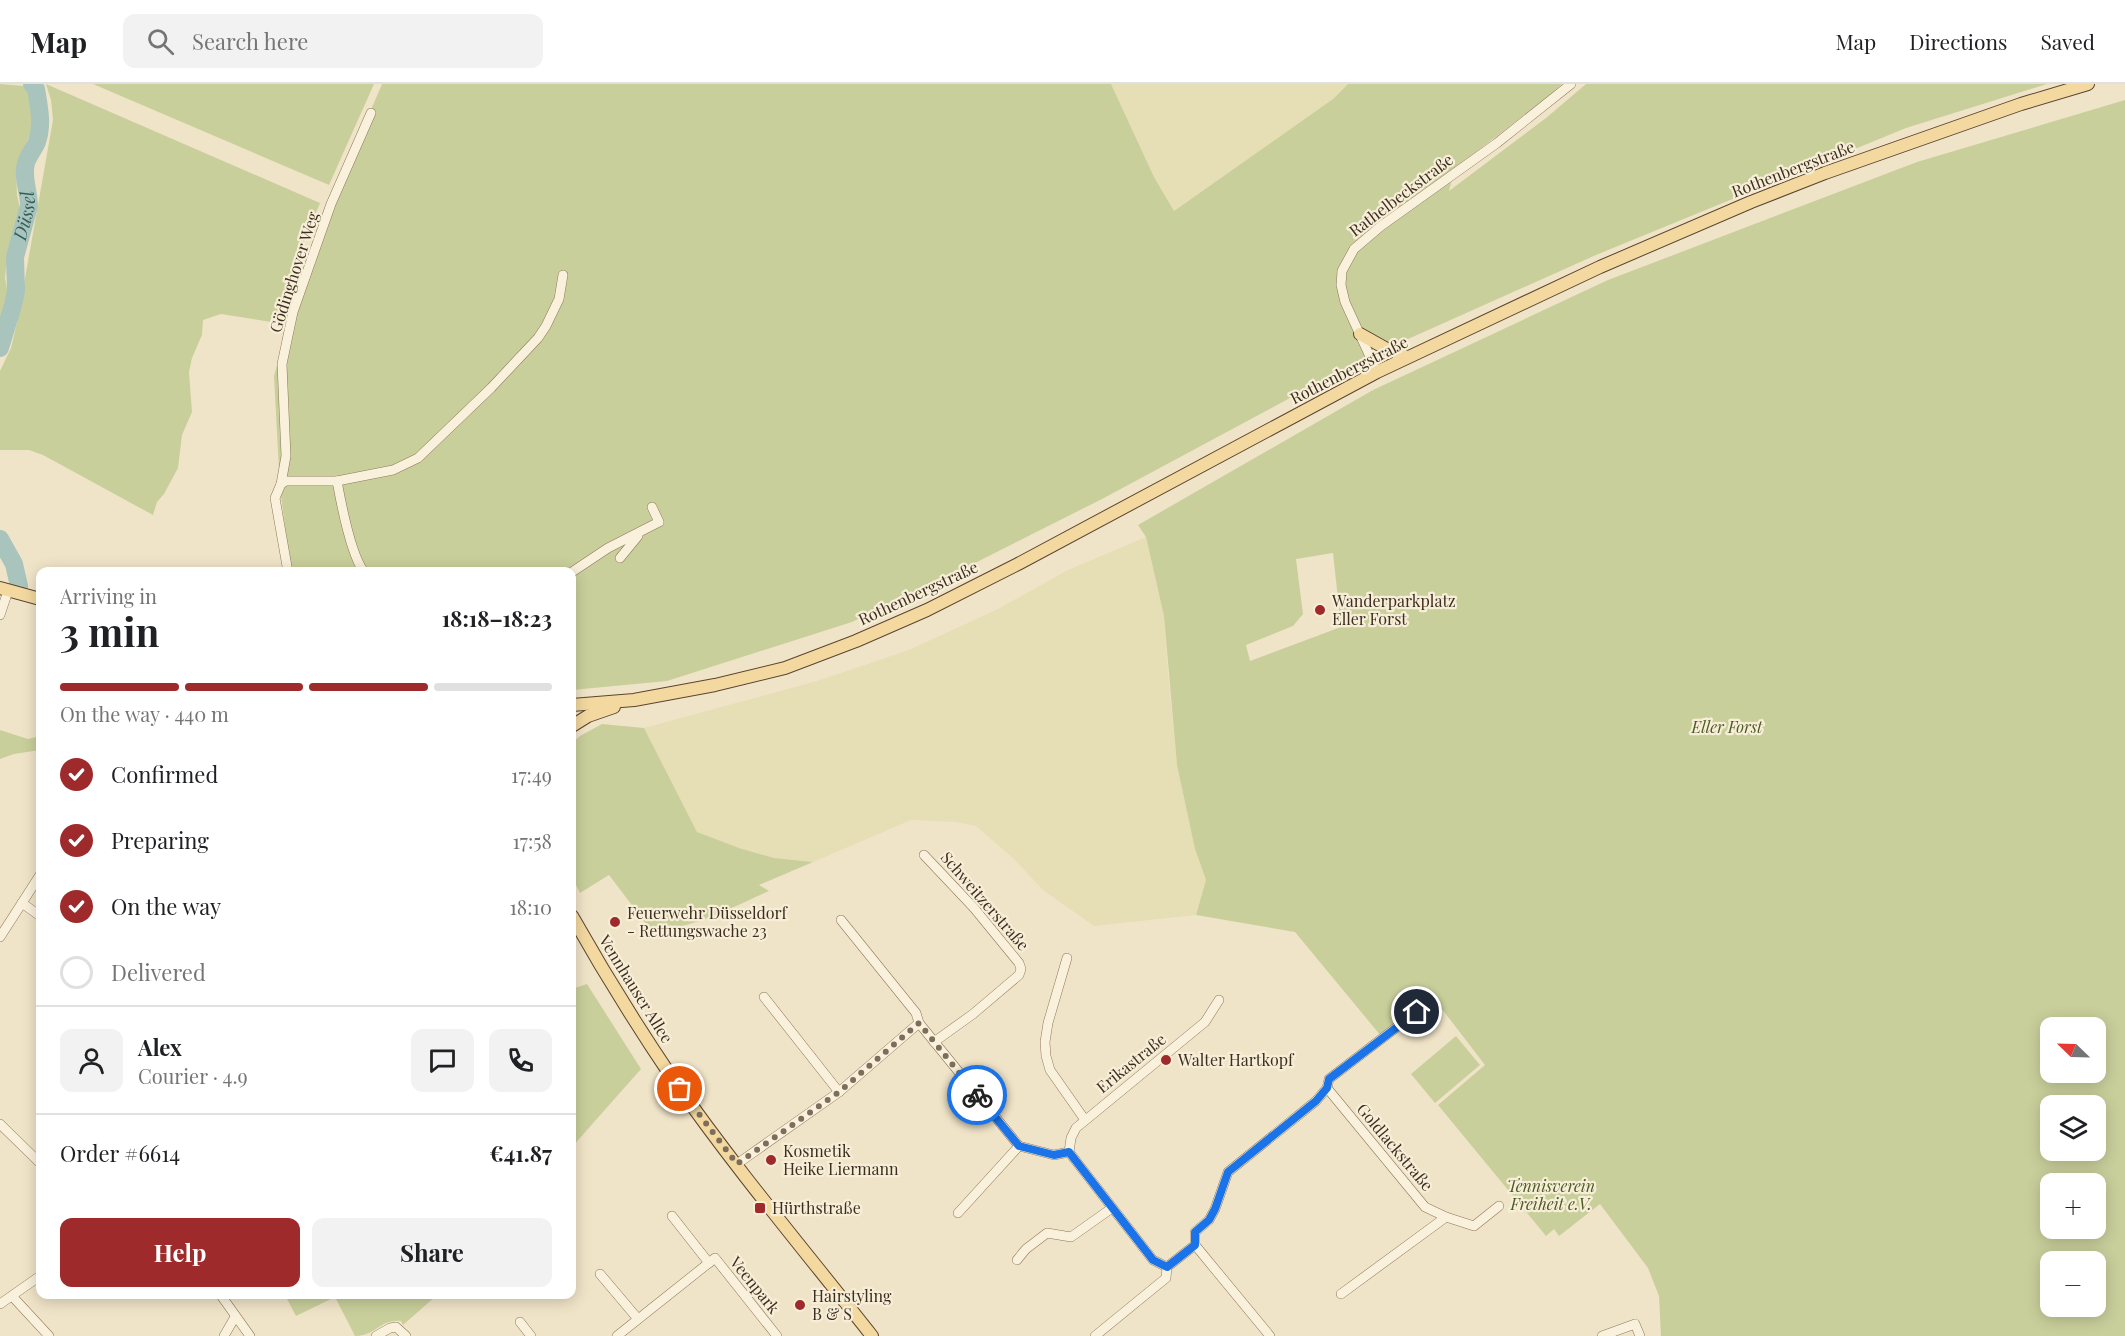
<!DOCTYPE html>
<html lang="en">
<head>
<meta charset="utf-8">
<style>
  :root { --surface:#fff; --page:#f2f2f2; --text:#202124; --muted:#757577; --line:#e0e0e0; --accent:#9e2a2b }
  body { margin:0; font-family:"Playfair Display",serif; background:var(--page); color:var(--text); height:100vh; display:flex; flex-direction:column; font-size:22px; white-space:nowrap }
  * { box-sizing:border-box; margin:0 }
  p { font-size:20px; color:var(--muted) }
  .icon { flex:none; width:33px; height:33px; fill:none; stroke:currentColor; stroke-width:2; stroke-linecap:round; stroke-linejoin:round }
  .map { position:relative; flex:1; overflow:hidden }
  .sheet { position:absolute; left:36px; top:483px; width:540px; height:732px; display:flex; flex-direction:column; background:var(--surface); border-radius:12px; box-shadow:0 3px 15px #0003 }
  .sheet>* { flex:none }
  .needle { width:39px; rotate:293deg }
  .buttons { position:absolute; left:2040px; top:933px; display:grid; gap:12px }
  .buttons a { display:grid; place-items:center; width:66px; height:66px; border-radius:12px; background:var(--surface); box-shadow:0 3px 15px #0003; font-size:30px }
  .pin { position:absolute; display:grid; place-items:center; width:51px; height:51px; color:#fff; margin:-26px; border:3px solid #fff; border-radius:50%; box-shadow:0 2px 6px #0007 }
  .courier { position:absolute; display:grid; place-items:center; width:60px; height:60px; margin:-30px; border:4px solid #1a73e8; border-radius:50%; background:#fff; color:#222; box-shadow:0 2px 8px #0007 }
  .summary em { font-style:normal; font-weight:700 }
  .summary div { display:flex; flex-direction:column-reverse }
  .summary { display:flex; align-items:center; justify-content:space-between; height:102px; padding:0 24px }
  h1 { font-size:39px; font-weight:700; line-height:45px }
  .bar { display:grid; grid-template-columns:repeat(4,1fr); gap:9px 6px; align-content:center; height:72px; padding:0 24px }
  .bar i { height:8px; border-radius:4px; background:var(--line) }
  .bar .selected { background:var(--accent) }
  .bar p { grid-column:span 4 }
  .line { display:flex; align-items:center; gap:15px; padding:0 24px; border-top:2px solid var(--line) }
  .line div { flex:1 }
  .round { display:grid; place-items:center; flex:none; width:63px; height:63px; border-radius:12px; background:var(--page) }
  ol { padding:0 24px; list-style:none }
  li { display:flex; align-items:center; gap:18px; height:66px }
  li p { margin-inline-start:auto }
  li .icon { padding:6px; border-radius:50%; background:var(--accent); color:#fff; stroke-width:4 }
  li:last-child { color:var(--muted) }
  li i { width:33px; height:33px; border:3px solid var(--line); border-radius:50% }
  .cta { display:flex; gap:12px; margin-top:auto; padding:12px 24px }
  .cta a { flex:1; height:69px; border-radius:12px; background:var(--accent); color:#fff; font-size:24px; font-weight:700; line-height:69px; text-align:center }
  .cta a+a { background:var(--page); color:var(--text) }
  header { display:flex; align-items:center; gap:36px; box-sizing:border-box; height:84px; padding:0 30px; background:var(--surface); border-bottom:2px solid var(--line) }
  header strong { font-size:28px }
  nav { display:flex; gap:33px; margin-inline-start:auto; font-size:21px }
  .search { width:420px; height:54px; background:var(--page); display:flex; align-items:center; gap:15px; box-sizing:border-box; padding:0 21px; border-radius:12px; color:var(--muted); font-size:22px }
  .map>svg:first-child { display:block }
  .farmland { fill:#e6deb5 }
  .green { fill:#c9cf9b; fill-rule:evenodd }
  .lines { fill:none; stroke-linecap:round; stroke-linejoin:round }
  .river { stroke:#a9c4bc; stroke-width:18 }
  .minor-casing { stroke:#8d765c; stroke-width:10 }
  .major-casing { stroke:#5b4430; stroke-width:14 }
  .minor { stroke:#faf1dc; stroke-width:9 }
  .major { stroke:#f3d9a0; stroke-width:12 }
  .done { stroke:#7c6e5b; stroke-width:6; stroke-dasharray:0 10.8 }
  .route { stroke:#1a73e8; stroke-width:8 }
  .poi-dot { fill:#9e2a2b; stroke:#f7eed8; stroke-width:2 }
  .labels { text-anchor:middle; stroke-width:4.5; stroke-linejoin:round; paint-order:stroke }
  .street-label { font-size:16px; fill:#3d2e20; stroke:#f7eed8 }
  .poi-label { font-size:16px; fill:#3d2e20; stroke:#f7eed8; text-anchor:start }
  .park-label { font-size:16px; font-style:italic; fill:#4d5a26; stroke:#f7eed8 }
  .water-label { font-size:18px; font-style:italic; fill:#2f5d5a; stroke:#f7eed8 }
</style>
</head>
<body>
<header>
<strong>Map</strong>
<div class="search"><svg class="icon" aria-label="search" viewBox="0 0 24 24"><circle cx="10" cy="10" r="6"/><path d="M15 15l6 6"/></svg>Search here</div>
<nav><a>Map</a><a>Directions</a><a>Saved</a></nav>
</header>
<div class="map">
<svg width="2125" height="1252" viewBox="0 0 2125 1252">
  <rect width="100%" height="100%" fill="#f0e4c8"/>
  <!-- farmland -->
  <g class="farmland">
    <polygon points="1111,0 1348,0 1333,15 1174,127 1154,93"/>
    <polygon points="1146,453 1164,532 1168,589 1177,681 1195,765 1206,796 1196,831 1094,842 1043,806 1014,775 976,742 956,738 911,736 813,778 774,774 739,764 697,748 644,644 817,597 909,566 996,526 1068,486"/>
  </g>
  <!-- green -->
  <g class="green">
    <polygon points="0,0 25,2 32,10 33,43 16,85 17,111 21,129 8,169 5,194 8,211 0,244"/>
    <path d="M46,0L320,119C313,136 306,152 300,168C292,192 288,218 271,238L221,230L203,236L202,251L192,274L189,288L192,328L182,351L178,384L164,410L157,418L153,431L43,371L29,366H0V287L11,264L18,234L53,36L51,16Z"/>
    <polygon points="93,0 374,0 329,101"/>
    <polygon points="382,0 1111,0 1154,93 1174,127 1333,15 1348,0 1562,0 1550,11 1455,84 1449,107 1546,34 1586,0 2047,0 1906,44 1596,171 1359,277 1102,415 977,478 852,538 667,597 572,606 572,488 291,487 280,405 274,292 297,205 335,110"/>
    <path d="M2125,16V1252H1661L1659,1212L1648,1184L1600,1120L1559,1152L1554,1145L1546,1152L1438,1021L1485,981L1432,912L1381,952L1295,848L1196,831L1206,796L1195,765L1177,681L1164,532L1146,453L1138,441L1373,306L1608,196L1917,78ZM1333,469L1341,543L1250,577L1246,561L1293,542L1303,530L1296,475ZM2050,944H2096V988H2050ZM2050,1022H2096V1066H2050ZM2050,1100H2096V1144H2050ZM2050,1178H2096V1222H2050Z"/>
    <path d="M602,640L644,644L697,748L739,764L774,774L813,778L759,801L769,807C734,822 688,848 650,845L609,791L580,809L572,793V659L580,652Z"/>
    <polygon points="0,646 28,655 40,652 40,666 14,670 0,675"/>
    <polygon points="587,900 641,985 572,1063 572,905"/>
    <polygon points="1456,952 1480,981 1435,1019 1411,990"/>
    <path d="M285,1211H437L403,1241L401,1237C379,1235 377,1252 355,1252L335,1213L296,1232Z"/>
  </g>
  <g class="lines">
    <!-- river -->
    <g class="river">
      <path id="s1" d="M0,264L13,221L16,207L15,173L29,122C29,107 22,94 26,79C28,72 34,65 37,58C43,40 39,23 36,5L32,0"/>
      <polyline points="0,455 14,480 19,502"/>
    </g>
    <defs>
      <g id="minor">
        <polyline points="1377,288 1345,218 1341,201 1342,187 1354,165 1381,142 1497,59 1571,0"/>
        <path d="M337,397C341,419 351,471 364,488"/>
        <polyline points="281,400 286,397 337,397 393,386 418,374 491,304 538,254 546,242 559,215 563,191"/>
        <polyline points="620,474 638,452"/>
        <polyline points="288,488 275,414 281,400 286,372 282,280 293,228 331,120 371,29"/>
        <polyline points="572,488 608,464 659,438 652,423"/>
        <polyline points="0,531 8,507"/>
        <polyline points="924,771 974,824 1019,879 1021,885 1019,891 973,930 934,958"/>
        <polyline points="22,819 40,832"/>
        <polyline points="841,836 916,929 919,939 1019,1062 1054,1071 1069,1068"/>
        <polyline points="0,853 40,791"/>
        <polyline points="1067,874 1048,939 1045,958 1046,972 1050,986 1085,1036"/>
        <polyline points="764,913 839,1008"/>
        <polyline points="1327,1004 1425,1123 1446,1133 1341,1210"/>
        <polyline points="0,1040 40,1079"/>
        <polyline points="1069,1068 1071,1054 1076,1044 1205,938 1219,916"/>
        <polyline points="1069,1068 1153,1176 1167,1183"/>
        <polyline points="737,1080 839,1008 919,939"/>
        <polyline points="958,1129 1019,1062"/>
        <polyline points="672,1132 709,1179"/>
        <polyline points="1446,1133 1474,1142 1499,1122"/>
        <polyline points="1195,1161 1270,1252"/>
        <polyline points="1017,1176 1026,1165 1047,1149 1071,1153 1112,1124"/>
        <polyline points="600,1190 638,1235"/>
        <polyline points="220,1210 250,1252"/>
        <polyline points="12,1212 49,1252"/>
        <polyline points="0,1220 40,1192"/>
        <polyline points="520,1238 531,1252"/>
        <polyline points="224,1252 235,1233"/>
        <polyline points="376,1252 390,1244 396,1243 406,1252"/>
        <polyline points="617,1252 715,1174 777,1252"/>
        <polyline points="1095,1252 1166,1194 1167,1183 1195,1161 1195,1148 1209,1136 1215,1125 1228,1088 1316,1017 1327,1004 1329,995 1431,917"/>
        <polyline points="1602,1252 1635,1240 1640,1252"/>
      </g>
      <g id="major">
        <polyline points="1360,250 1385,264 1407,273"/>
        <polyline points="0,504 40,515"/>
        <polyline points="572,621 634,616 715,601 785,584 856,557 927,526 1018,480 1377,288 1600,183 1751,118 1825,89 2021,20 2088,0"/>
        <polyline points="572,642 588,632 614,623"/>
        <path d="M572,832C603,887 637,942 673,995C735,1084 805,1167 872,1252"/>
      </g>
    </defs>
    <!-- minor casing -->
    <use href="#minor" class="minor-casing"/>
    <!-- major casing -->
    <use href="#major" class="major-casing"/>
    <!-- minor -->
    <use href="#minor" class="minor"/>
    <!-- major -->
    <use href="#major" class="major"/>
  </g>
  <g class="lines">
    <!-- done -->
    <polyline class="done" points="680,1005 737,1080 839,1008 919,939 977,1011"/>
    <!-- route -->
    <polyline class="route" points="977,1011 1019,1062 1054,1071 1069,1068 1153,1176 1167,1183 1195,1161 1195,1148 1209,1136 1215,1125 1228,1088 1316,1017 1327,1004 1329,995 1417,928"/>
  </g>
  <!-- markers -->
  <g class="poi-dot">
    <circle cx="1320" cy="526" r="6"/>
    <circle cx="615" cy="838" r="6"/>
    <circle cx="1166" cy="976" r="6"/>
    <circle cx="771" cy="1076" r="6"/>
    <rect x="754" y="1118" width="12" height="12" rx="3"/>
    <circle cx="800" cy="1221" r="6"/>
  </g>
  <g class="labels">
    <!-- street labels -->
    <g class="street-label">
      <text transform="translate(1793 85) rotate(-21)" y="6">Rothenbergstraße</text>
      <text transform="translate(1401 111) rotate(-37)" y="6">Rathelbeckstraße</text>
      <text transform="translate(294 188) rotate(-72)" y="6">Gödinghover Weg</text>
      <text transform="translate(1349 286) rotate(-27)" y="6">Rothenbergstraße</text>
      <text transform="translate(918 509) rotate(-25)" y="6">Rothenbergstraße</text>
      <text transform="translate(985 817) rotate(49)" y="6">Schweitzerstraße</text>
      <text transform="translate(636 905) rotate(58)" y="6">Vennhauser Allee</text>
      <text transform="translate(1131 979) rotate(-39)" y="6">Erikastraße</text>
      <text transform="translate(1395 1063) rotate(50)" y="6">Goldlackstraße</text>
      <text transform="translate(755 1201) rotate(51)" y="6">Veenpark</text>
    </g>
    <!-- poi labels -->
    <g class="poi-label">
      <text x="1332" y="523">Wanderparkplatz<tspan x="1332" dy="18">Eller Forst</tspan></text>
      <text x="627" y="835">Feuerwehr Düsseldorf<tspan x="627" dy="18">- Rettungswache 23</tspan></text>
      <text x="1178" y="982">Walter Hartkopf</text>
      <text x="783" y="1073">Kosmetik<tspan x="783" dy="18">Heike Liermann</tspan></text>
      <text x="772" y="1130">Hürthstraße</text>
      <text x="812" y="1218">Hairstyling<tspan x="812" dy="18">B &amp; S</tspan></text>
    </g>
    <!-- park labels -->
    <g class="park-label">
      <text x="1727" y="649">Eller Forst</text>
      <text x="1551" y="1108">Tennisverein<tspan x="1551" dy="18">Freiheit e.V.</tspan></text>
    </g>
    <!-- water labels -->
    <g class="water-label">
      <text dy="6" stroke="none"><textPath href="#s1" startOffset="136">Düssel</textPath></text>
    </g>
  </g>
</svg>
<div class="buttons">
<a><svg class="needle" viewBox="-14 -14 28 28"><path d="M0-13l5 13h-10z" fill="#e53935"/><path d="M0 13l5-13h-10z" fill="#757577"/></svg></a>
<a><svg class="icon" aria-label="layers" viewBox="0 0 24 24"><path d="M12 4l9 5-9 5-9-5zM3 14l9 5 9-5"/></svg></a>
<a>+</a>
<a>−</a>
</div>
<div class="pin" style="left:680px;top:1005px;background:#ea580c"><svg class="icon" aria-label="bag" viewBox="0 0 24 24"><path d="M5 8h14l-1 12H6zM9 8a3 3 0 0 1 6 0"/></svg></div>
<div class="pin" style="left:1417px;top:928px;background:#1f2937"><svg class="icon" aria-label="home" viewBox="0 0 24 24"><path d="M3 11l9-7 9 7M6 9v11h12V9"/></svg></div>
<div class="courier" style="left:977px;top:1011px"><svg class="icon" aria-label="bike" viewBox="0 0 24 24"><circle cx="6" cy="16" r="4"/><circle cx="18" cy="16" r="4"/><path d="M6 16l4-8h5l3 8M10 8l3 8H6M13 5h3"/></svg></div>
<section class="sheet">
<div class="summary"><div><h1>3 min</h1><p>Arriving in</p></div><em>18:18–18:23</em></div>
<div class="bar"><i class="selected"></i><i class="selected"></i><i class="selected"></i><i></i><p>On the way · 440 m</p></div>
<ol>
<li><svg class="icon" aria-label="check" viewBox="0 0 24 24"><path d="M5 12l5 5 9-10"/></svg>Confirmed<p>17:49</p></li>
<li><svg class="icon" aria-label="check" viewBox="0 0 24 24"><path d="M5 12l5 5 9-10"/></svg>Preparing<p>17:58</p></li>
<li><svg class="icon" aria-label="check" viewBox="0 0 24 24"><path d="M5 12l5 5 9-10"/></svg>On the way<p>18:10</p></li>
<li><i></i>Delivered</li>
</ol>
<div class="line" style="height:108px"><a class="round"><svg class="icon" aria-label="person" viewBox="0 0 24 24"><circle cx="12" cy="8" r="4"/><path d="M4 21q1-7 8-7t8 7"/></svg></a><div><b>Alex</b><p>Courier · 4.9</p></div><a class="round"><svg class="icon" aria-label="chat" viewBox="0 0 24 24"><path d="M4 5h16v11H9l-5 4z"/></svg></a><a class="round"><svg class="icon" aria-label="phone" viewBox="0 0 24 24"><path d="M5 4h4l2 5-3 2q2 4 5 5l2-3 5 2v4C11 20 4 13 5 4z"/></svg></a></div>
<div class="line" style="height:78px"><div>Order #6614</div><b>€41.87</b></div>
<div class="cta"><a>Help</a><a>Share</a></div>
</section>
</div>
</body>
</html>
